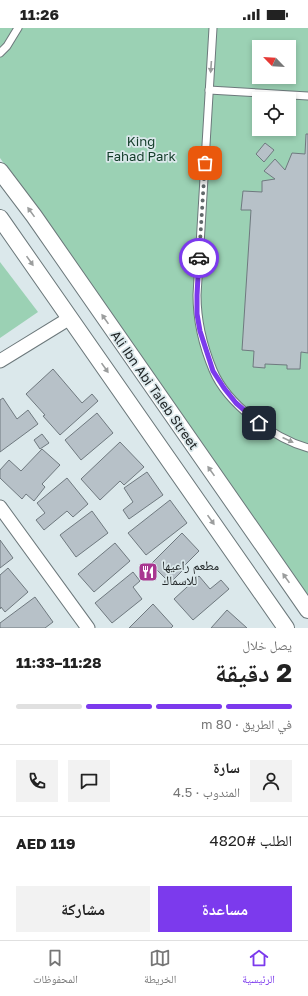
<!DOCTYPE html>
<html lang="ar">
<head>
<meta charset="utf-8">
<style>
  :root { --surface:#fff; --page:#f2f2f2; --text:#222; --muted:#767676; --line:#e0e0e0; --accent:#7c3aed }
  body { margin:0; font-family:"Golos Text","Noto Naskh Arabic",sans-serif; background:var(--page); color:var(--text); direction:rtl; height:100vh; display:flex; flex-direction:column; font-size:15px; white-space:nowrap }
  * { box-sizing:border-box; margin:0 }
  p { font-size:13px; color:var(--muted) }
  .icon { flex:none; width:22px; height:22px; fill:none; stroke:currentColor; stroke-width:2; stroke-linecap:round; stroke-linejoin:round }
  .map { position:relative; height:600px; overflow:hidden; direction:ltr }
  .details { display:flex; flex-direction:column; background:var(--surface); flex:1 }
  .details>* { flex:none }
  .needle { width:26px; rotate:295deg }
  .buttons { position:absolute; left:252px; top:12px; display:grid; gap:8px }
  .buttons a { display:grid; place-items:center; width:44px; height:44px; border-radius:0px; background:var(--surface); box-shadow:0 2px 6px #0003; font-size:20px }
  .pin { position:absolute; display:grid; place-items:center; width:34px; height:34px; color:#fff; margin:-17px; border-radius:8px; box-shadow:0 2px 6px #0006 }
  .courier { position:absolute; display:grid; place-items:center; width:40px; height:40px; margin:-20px; border:3px solid #7c3aed; border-radius:50%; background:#fff; color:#222; box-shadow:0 1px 5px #0007 }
  .headline em { font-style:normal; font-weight:700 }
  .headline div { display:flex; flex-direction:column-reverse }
  .headline { display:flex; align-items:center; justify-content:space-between; height:68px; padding:0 16px }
  h1 { font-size:26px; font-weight:700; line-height:30px }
  .bar { display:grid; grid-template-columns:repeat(4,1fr); gap:6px 4px; align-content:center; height:48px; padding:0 16px }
  .bar i { height:5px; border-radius:3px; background:var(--line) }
  .bar .active { background:var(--accent) }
  .bar p { grid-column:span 4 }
  .line { display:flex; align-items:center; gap:10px; padding:0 16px; border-top:1px solid var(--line) }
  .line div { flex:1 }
  .round { display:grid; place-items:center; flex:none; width:42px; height:42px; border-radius:0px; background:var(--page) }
  .primary-button { display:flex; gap:8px; margin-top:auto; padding:8px 16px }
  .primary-button a { flex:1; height:46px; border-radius:0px; background:var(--accent); color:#fff; font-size:16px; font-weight:700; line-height:46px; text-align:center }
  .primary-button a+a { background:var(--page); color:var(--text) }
  .status { display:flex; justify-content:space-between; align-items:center; height:28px; padding:0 20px; background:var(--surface); direction:ltr }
  .status svg { height:11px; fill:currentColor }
  .dock { display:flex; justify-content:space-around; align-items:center; height:56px; border-top:1px solid var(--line); background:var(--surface); font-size:11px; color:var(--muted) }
  .dock a { display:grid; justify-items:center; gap:2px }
  .dock .active { color:var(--accent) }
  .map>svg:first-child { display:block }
  .green { fill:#9bd1b4; fill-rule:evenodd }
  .building { fill:#b7c1c8; stroke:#6f797f }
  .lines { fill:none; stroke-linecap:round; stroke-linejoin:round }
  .service-casing { stroke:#6c787b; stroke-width:9 }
  .minor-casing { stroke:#6c787b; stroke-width:15 }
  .tertiary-casing { stroke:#6c787b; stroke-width:18 }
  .service { stroke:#fff; stroke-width:7 }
  .minor { stroke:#fff; stroke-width:13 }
  .tertiary { stroke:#fff; stroke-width:16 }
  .oneway { fill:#9b9d9d }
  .done { stroke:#61696b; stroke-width:4; stroke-dasharray:0 7.2 }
  .route { stroke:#7c3aed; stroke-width:5 }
  .labels { text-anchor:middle; stroke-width:3.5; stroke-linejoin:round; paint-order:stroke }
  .park-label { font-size:13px; fill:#143d2a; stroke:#dbe8eb }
  .street-label { font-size:13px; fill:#202526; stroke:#dbe8eb }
  .poi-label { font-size:13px; fill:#202526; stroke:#dbe8eb; text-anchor:start }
</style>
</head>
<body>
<div class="status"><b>11:26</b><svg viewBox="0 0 49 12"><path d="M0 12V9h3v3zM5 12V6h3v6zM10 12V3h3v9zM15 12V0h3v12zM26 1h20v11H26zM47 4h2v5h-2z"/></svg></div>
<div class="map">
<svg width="308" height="600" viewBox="0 0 308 600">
  <rect width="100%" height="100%" fill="#dbe8eb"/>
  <!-- green -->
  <g class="green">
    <path d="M0,0H308V569L100,272L0,130ZM259,19H289V49H259ZM259,71H289V101H259Z"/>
    <polygon points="0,234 38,284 0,310"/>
  </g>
  <!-- building -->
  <g class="building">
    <polygon points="306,106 308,106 308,325 301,324 300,341 287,341 287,337 265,336 265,340 253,339 254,323 242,322 251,182 241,182 243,163 262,164 262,153 275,151 264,143 275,131 285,142 292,125 305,126"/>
    <polygon points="265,115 274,122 264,134 256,126"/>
    <polygon points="53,341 82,375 92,366 98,373 60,407 43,388 45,387 26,366"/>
    <polygon points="3,370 17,391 28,382 38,396 0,424 0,372"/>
    <polygon points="97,385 113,405 81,432 65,412"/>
    <polygon points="42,406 49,415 40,421 34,412"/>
    <polygon points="120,414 144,439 124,457 120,453 100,472 81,451"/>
    <polygon points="42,421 60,437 42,456 45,459 34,473 26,466 22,471 0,450 0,442 9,432 21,443"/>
    <polygon points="147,444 163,467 129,491 123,482 133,474 124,460"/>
    <polygon points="67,450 88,476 73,489 67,483 44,502 36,492 45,485 37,475"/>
    <polygon points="170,472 187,495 146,527 128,505"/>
    <polygon points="92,483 108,505 76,529 60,507"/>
    <polygon points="182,505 199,523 184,538 185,540 170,555 151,536"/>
    <polygon points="0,512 13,530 0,540"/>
    <polygon points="115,515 130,533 94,564 78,546"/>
    <polygon points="8,540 28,564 5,584 1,579 0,581 0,547"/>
    <polygon points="133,544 140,553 133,559 142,571 112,595 95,575"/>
    <polygon points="199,548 210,561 221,552 229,561 193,592 174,571"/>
    <polygon points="35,569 53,594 45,600 0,600 0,595"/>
    <polygon points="153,576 173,598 171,600 129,600"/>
    <polygon points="227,582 247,600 211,600"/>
  </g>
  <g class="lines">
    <defs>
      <g id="service">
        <path d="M213,0L197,267C197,292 203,318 213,342C227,376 273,410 308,420"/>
        <polyline points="0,25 7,18 18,0"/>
        <polyline points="209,62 308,68"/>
      </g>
      <g id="minor">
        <polyline points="0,333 70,290"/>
        <polyline points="0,479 88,600"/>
      </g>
      <g id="tertiary">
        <polyline points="0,143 34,188 308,582"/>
        <polyline points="0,190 286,600"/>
      </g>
    </defs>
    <!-- service casing -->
    <use href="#service" class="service-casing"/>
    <!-- minor casing -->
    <use href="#minor" class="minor-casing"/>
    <!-- tertiary casing -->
    <use href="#tertiary" class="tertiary-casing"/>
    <!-- service -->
    <use href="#service" class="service"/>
    <!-- minor -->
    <use href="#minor" class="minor"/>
    <!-- tertiary -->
    <use href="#tertiary" class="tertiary"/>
  </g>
  <!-- one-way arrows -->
  <defs><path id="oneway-solid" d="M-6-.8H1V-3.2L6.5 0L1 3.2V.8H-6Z"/></defs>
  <g class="oneway">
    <use href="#oneway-solid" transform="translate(211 39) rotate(94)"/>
    <use href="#oneway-solid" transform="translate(31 184) rotate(-126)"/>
    <use href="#oneway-solid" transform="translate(30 233) rotate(55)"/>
    <use href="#oneway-solid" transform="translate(105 291) rotate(-125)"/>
    <use href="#oneway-solid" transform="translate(105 340) rotate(55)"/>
    <use href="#oneway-solid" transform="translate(288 412) rotate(25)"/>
    <use href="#oneway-solid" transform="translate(211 443) rotate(-125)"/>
    <use href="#oneway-solid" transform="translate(211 492) rotate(55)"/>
    <use href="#oneway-solid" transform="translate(286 550) rotate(-125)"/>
  </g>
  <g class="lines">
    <!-- done -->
    <polyline class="done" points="199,230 205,135"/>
    <!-- route -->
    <polyline class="route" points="199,230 197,267 197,286 200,303 213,343 224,360 236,375 259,395"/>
  </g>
  <!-- icons -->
  <defs>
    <symbol id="restaurant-square" viewBox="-11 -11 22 22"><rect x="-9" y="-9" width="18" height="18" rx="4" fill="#a93690" stroke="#dbe8eb"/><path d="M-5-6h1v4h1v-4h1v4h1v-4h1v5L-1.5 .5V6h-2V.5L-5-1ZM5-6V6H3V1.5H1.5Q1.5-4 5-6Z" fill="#fff"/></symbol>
  </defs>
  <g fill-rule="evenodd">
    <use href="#restaurant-square" x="137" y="533" width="22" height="22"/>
  </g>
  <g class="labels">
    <!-- park labels -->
    <g class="park-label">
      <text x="141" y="118">King<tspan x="141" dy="15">Fahad Park</tspan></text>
    </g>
    <!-- street labels -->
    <g class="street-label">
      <text transform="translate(155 362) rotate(55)" y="5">Ali Ibn Abi Taleb Street</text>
    </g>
    <!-- poi labels -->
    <g class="poi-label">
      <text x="162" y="542">مطعم راعيها<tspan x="162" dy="15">للاسماك</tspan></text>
    </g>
  </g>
</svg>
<div class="buttons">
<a><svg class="needle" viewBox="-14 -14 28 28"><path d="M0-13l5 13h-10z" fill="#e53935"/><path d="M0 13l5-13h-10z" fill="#767676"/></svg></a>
<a><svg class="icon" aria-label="locate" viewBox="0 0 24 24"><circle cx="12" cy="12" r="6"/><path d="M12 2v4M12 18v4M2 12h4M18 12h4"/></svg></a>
</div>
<div class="pin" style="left:205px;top:135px;background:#ea580c"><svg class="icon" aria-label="bag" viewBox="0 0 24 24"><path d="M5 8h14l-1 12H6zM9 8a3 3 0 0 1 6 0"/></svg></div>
<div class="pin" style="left:259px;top:395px;background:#1f2937"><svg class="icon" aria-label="home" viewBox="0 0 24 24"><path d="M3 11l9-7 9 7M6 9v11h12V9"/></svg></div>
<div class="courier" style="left:199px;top:230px"><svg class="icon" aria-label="car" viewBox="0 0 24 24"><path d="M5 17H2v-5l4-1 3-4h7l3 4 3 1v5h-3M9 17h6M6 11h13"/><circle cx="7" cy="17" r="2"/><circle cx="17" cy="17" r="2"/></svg></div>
</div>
<section class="details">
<div class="headline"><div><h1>2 دقيقة</h1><p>يصل خلال</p></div><em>11:28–11:33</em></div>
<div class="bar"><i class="active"></i><i class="active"></i><i class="active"></i><i></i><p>في الطريق · 80 m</p></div>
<div class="line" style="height:72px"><a class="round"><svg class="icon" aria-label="person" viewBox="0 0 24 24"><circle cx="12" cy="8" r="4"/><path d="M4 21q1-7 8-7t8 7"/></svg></a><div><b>سارة</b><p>المندوب · 4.5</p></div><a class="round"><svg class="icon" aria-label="chat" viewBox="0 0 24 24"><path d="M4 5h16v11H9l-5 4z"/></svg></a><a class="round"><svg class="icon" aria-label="phone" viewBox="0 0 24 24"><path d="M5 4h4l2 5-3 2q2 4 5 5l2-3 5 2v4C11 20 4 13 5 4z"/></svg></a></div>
<div class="line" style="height:52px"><div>الطلب #4820</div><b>AED 119</b></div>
<div class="primary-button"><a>مساعدة</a><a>مشاركة</a></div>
</section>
<nav class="dock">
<a class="active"><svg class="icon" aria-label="home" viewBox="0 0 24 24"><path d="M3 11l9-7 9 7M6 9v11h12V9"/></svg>الرئيسية</a>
<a><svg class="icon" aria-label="map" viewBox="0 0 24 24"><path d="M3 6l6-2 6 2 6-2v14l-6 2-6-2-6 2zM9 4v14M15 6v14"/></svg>الخريطة</a>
<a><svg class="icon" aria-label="saved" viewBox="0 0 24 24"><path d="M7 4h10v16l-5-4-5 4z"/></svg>المحفوظات</a>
</nav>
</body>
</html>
